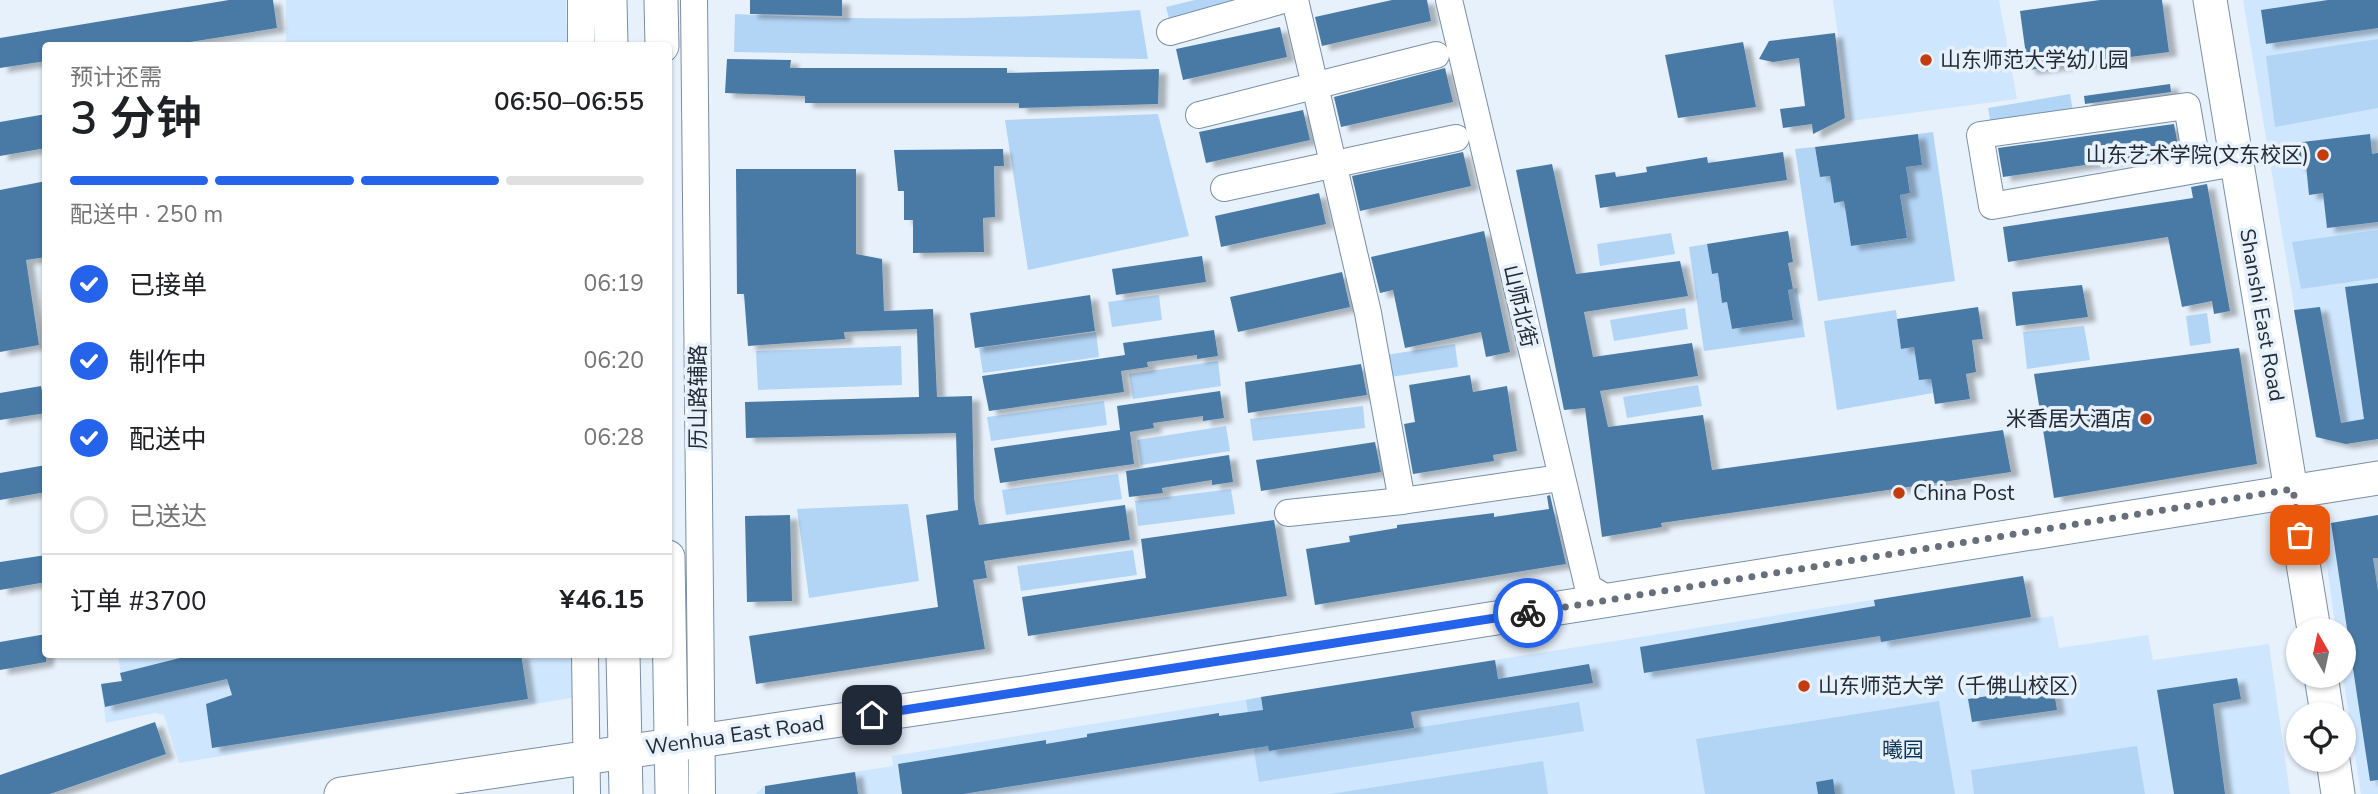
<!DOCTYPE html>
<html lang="zh">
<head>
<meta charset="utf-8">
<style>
  :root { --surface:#fff; --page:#f6f6f6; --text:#202124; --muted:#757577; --line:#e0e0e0; --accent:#2563eb }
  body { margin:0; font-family:"Nunito Sans","Noto Sans SC",sans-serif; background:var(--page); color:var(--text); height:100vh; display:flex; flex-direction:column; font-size:26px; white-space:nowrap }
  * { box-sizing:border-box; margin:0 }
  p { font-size:23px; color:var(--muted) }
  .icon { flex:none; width:38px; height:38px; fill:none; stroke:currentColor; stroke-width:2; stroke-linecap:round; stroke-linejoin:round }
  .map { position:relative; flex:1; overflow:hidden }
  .drawer { position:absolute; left:42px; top:42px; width:630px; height:616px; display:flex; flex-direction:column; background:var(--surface); border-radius:7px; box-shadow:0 2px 5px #0004 }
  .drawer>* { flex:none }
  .needle { width:46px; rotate:351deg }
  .fabs { position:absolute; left:2286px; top:618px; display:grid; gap:14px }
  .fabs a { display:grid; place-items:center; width:70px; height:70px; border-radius:50%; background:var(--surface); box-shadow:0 2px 5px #0004; font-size:35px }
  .pin { position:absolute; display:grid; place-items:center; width:60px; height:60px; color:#fff; margin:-30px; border-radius:14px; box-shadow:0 4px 10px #0006 }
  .courier { position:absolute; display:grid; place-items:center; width:70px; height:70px; margin:-35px; border:5px solid #2563eb; border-radius:50%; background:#fff; color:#222; box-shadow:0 2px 9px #0007 }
  .headline em { font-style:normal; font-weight:600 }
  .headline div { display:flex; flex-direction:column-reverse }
  .headline { display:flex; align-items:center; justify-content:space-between; height:119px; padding:0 28px }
  h1 { font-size:46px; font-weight:600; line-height:52px }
  .bar { display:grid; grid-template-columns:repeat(4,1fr); gap:10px 7px; align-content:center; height:84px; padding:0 28px }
  .bar i { height:9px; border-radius:5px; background:var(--line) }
  .bar .selected { background:var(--accent) }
  .bar p { grid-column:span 4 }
  .line { display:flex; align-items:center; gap:18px; padding:0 28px; border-top:2px solid var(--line) }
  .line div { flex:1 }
  ol { padding:0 28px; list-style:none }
  li { display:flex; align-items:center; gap:21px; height:77px }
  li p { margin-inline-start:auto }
  li .icon { padding:7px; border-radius:50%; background:var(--accent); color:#fff; stroke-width:4 }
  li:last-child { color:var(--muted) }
  li i { width:38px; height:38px; border:4px solid var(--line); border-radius:50% }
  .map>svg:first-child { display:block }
  .built { fill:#cee6fe }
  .green { fill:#b3d5f5 }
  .building { fill:#487aa5; filter:url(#shadow) }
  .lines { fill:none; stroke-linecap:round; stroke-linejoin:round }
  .minor-casing { stroke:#788fa4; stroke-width:28 }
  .major-casing { stroke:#788fa4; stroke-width:35 }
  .minor { stroke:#fff; stroke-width:26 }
  .major { stroke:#fff; stroke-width:33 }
  .done { stroke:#67707a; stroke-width:7; stroke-dasharray:0 12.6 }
  .route { stroke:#2563eb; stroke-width:9 }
  .poi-dot { fill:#c43b0e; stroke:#e7f1fb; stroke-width:2.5 }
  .labels { text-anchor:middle; stroke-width:7; stroke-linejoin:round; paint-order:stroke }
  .poi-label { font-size:21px; fill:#222b34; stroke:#e7f1fb; text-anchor:start }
  .street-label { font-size:21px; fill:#222b34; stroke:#e7f1fb }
  .park-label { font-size:21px; fill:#0e3554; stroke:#e7f1fb }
</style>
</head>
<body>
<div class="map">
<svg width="2378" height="794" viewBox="0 0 2378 794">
  <defs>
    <filter id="shadow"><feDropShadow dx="8" dy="4.5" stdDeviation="2" flood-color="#0004"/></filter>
  </defs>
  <rect width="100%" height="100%" fill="#e7f1fb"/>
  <!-- built -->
  <g class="built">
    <polygon points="286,0 566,0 567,45 286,45"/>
    <polygon points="1833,0 1999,0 2017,99 1850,121"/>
    <polygon points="2243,0 2378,0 2378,439 2346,444 2316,437"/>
    <polygon points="2378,515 2378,794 2361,794 2343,676 2343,630 2336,630 2323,538 2331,523"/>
    <polygon points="2023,576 2031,619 2053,616 2059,648 2148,635 2153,660 2269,644 2290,794 756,794 764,786 893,766 892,756"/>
    <polygon points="575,654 577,697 179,763 164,715 155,713 106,723 101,684 122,681 118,655"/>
  </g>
  <!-- green -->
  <g class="green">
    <polygon points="1195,0 1277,0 1174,39 1166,7"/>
    <path d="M1140,10L1148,59L734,52L735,14C870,21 1005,20 1140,10Z"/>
    <polygon points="2378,39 2378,108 2275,127 2266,56"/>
    <polygon points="2070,94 2074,117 1992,131 1988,108"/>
    <polygon points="1158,114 1189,236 1028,270 1005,120"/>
    <polygon points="1933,132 1955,281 1818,301 1795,149 1815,147 1820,177 1830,176 1834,202 1844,201 1851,246 1907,238 1900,195 1910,193 1906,167 1922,165 1918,134"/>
    <polygon points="2378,230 2378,278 2301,289 2292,242"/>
    <polygon points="1671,233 1675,254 1600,266 1597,244"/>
    <polygon points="1707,244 1712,274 1718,273 1722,303 1727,302 1732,329 1792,320 1788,290 1797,288 1805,337 1704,351 1689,247"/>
    <polygon points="1159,295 1162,320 1112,327 1108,302"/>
    <polygon points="1685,308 1688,329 1614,341 1610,320"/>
    <polygon points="1896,310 1901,349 1914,347 1919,380 1931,379 1933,393 1837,410 1824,321"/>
    <polygon points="2207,313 2211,343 2190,346 2186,316"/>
    <polygon points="2084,326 2090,360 2027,369 2023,332"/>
    <polygon points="1096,332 1099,357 983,373 979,348"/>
    <polygon points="1455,344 1458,367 1390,377 1386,355"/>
    <polygon points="901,346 902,385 758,390 756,351"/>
    <polygon points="1218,361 1221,386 1133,399 1129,374"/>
    <polygon points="1698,385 1702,406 1627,418 1623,397"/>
    <polygon points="1104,401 1107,425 991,441 987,417"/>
    <polygon points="1363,406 1365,428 1253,441 1250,419"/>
    <polygon points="1226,426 1230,451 1141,465 1137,440"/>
    <polygon points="1118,474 1122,499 1006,515 1002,490"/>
    <polygon points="1231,489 1235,514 1138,526 1135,501"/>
    <polygon points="908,504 919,581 809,598 797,509"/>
    <polygon points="1133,550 1137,575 1021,591 1017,566"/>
    <polygon points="1261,697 1270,751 1579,702 1584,731 1259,782 1246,700"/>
    <polygon points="1939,701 1955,794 1705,794 1696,739"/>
    <polygon points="2137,746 2145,794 1974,794 1971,770"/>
    <polygon points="1543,761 1548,794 1330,794"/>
  </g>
  <!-- building -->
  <g class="building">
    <polygon points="229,0 273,0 277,28 165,46 46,46 46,61 0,68 0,38"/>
    <polygon points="750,0 842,0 842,16 750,14"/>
    <polygon points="1392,0 1427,0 1431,21 1322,46 1315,17"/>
    <polygon points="2100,0 2162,0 2169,52 2028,70 2020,11"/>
    <polygon points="2328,0 2378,0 2378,28 2266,44 2261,10"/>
    <polygon points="1280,27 1287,57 1183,80 1176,49"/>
    <polygon points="1835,33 1845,118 1813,134 1812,124 1783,128 1780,109 1805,106 1799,58 1773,62 1759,59 1769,41"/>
    <polygon points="1743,42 1756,107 1678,118 1665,55"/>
    <polygon points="727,59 791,60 790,68 1007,68 1007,73 1159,69 1158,104 1019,108 1019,103 805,103 805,96 725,93"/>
    <polygon points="1445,68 1453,102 1341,127 1334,97"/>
    <polygon points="2170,84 2171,92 2085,104 2084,96"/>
    <polygon points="1303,110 1310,140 1206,163 1199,132"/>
    <polygon points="46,114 46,148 0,156 0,122"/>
    <polygon points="2174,124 2179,151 2003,177 1998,148"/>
    <polygon points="1918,134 1922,165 1906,167 1910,193 1900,195 1907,238 1851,246 1844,201 1834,203 1830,176 1820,177 1815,147"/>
    <polygon points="2370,134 2372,154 2378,153 2378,222 2327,228 2323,193 2309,195 2306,165 2297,166 2294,143"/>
    <polygon points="1003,149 1004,166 994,166 995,217 983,218 984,252 913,253 913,220 904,220 904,191 898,191 894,150"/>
    <polygon points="1463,152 1471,186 1360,211 1352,176"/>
    <polygon points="1783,152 1787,180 1600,208 1595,175 1615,172 1616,177 1647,172 1646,167 1707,157 1708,163"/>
    <polygon points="1552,164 1576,274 1680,261 1688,296 1584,312 1593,357 1692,343 1698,376 1600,391 1608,427 1703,415 1712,470 2003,430 2011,472 1661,523 1662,527 1602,537 1585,408 1564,410 1516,170"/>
    <polygon points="736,169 856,169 856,254 882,259 884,311 933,309 937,397 972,396 974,498 979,525 1125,505 1130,540 984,561 987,578 973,580 985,649 756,684 749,636 938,607 926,515 958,510 956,433 746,438 745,402 919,397 917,329 844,332 845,339 748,346 744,294 737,294"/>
    <polygon points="46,181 46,257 26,260 39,345 0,352 0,190"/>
    <polygon points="2207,184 2230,311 2214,314 2212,301 2182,307 2168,237 2008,262 2003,227 2193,198 2191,187"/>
    <polygon points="1319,193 1326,224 1221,247 1215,216"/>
    <polygon points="1484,231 1510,352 1486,357 1481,332 1405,348 1393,290 1380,293 1371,257"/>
    <polygon points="1788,231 1793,262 1788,263 1793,289 1788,290 1793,320 1732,329 1727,302 1722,303 1718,273 1712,274 1707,244"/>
    <polygon points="1202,256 1206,282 1116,295 1112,269"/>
    <polygon points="1342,272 1350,307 1238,332 1230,297"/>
    <polygon points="2378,283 2378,439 2346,444 2316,437 2294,310 2320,307 2341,423 2364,419 2345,287"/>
    <polygon points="2082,285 2088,317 2016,326 2012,292"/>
    <polygon points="1090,295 1095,331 975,348 970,313"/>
    <polygon points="1978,307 1983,339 1972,340 1976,372 1966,374 1970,399 1935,404 1931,379 1919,380 1914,347 1901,349 1897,319"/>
    <polygon points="1214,330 1218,356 1197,359 1197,355 1147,362 1148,367 1121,371 1124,392 989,411 982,376 1125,355 1123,343"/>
    <polygon points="2239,348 2257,464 2054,498 2034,374"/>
    <polygon points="1361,364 1367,395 1248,413 1245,382"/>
    <polygon points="1470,375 1473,392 1507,386 1517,451 1493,455 1494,461 1413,474 1404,424 1415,422 1409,385"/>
    <polygon points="41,386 46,413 0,420 0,393"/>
    <polygon points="1220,391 1224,418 1203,421 1203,416 1153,423 1154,428 1130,432 1134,464 1000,483 994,448 1120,430 1117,406"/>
    <polygon points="1375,442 1381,472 1261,491 1256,460"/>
    <polygon points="1229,455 1233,482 1212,485 1212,480 1162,488 1163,493 1129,497 1126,471"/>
    <polygon points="46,465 46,492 0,500 0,473"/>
    <polygon points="1550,495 1566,564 1315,605 1306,549 1350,542 1349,536 1397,528 1397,525 1494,513 1494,517 1549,509 1547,496"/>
    <polygon points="790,515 792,601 747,602 745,516"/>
    <polygon points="2378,515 2378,558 2373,558 2378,591 2378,780 2370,781 2331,523"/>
    <polygon points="1274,520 1287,596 1028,636 1022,597 1146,578 1141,539"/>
    <polygon points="46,555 46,582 0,590 0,562"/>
    <polygon points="2023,576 2031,617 1881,642 1880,636 1644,673 1640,647 1875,606 1874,600"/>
    <polygon points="46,634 46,662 0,670 0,642"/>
    <polygon points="196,654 521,654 528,699 212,748 206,704 232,695 227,679 105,707 101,684 122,681 120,673"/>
    <polygon points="1495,660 1498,679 1589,664 1593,683 1411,712 1414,728 1269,751 1268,746 963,794 902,794 898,764 1046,740 1046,744 1087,737 1087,734 1219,713 1219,716 1263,710 1261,697"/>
    <polygon points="2237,678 2241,699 2213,704 2225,794 2174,794 2157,690"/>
    <polygon points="2053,686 2057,710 1972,722 1968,699"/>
    <polygon points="155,722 166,754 50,794 0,794 0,775"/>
    <polygon points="855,772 858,794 765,794 765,786"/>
    <polygon points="1833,779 1835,794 1818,794 1816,782"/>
  </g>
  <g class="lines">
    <defs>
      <g id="minor">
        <polyline points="581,0 581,46"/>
        <polyline points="694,0 702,794"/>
        <polyline points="1295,0 1368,313 1402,501"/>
        <polyline points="1449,0 1588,587 1609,600"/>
        <polyline points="1170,32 1283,0"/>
        <polyline points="1199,115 1436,55"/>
        <polyline points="2198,169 2187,106 1980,135 1992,206 2235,163"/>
        <polyline points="1224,188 1456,138"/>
        <polyline points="1288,513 1402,501 1560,478"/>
        <polyline points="585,654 587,794"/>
      </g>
      <g id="major">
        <polyline points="610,0 611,46"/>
        <polyline points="661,0 662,46"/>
        <polyline points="2210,0 2314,630"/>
        <polyline points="668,557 672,794"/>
        <polyline points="623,654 626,794"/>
        <polyline points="2321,676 2327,714"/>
        <polyline points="2333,760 2338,794"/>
        <polyline points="341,794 1030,692 2378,478"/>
      </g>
    </defs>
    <!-- minor casing -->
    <use href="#minor" class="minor-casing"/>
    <!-- major casing -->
    <use href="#major" class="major-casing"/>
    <!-- minor -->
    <use href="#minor" class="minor"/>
    <!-- major -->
    <use href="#major" class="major"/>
  </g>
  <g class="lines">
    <!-- done -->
    <polyline class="done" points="1528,613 2293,489 2300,535"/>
    <!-- route -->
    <polyline class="route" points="872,715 1528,613"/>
  </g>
  <!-- markers -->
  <g class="poi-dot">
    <circle cx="1926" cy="60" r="7"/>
    <circle cx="2323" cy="155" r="7"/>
    <circle cx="2146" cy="419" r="7"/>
    <circle cx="1899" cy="493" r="7"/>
    <circle cx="1804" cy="686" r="7"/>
  </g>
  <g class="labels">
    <!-- poi labels -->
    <g class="poi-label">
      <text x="1940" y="67">山东师范大学幼儿园</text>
      <text x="2309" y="162" text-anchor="end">山东艺术学院(文东校区)</text>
      <text x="2132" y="426" text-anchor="end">米香居大酒店</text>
      <text x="1913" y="500">China Post</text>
      <text x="1818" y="693">山东师范大学（千佛山校区）</text>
    </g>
    <!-- street labels -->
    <g class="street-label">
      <text transform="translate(1520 306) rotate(77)" y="7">山师北街</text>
      <text transform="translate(2262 315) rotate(80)" y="7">Shanshi East Road</text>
      <text transform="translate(698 397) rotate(-90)" y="7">历山路辅路</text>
      <text transform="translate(735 735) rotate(-8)" y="7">Wenhua East Road</text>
    </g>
    <!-- park labels -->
    <g class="park-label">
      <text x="1903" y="757">曦园</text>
    </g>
  </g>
</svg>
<div class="fabs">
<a><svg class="needle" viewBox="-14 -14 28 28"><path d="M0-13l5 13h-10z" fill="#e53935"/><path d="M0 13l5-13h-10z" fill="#757577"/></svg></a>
<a><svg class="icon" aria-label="locate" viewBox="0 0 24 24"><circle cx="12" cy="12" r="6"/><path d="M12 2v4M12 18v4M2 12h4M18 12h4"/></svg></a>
</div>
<div class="pin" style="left:2300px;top:535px;background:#ea580c"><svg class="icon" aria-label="bag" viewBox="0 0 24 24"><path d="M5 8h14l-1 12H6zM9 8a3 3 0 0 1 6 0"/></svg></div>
<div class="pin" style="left:872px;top:715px;background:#1f2937"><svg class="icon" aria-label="home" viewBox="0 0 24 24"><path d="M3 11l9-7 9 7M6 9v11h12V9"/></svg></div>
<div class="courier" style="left:1528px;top:613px"><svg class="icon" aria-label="bike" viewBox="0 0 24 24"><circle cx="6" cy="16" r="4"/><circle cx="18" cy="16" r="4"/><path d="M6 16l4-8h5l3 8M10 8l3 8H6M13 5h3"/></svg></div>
<section class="drawer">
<div class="headline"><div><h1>3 分钟</h1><p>预计还需</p></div><em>06:50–06:55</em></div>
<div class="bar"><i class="selected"></i><i class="selected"></i><i class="selected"></i><i></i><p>配送中 · 250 m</p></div>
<ol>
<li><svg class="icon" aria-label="check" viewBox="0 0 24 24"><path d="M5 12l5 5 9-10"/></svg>已接单<p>06:19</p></li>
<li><svg class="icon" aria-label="check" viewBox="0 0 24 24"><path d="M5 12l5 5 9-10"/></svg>制作中<p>06:20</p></li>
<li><svg class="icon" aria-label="check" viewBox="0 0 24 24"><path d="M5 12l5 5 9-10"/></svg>配送中<p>06:28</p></li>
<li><i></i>已送达</li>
</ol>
<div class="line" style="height:91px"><div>订单 #3700</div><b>¥46.15</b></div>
</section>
</div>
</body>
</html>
